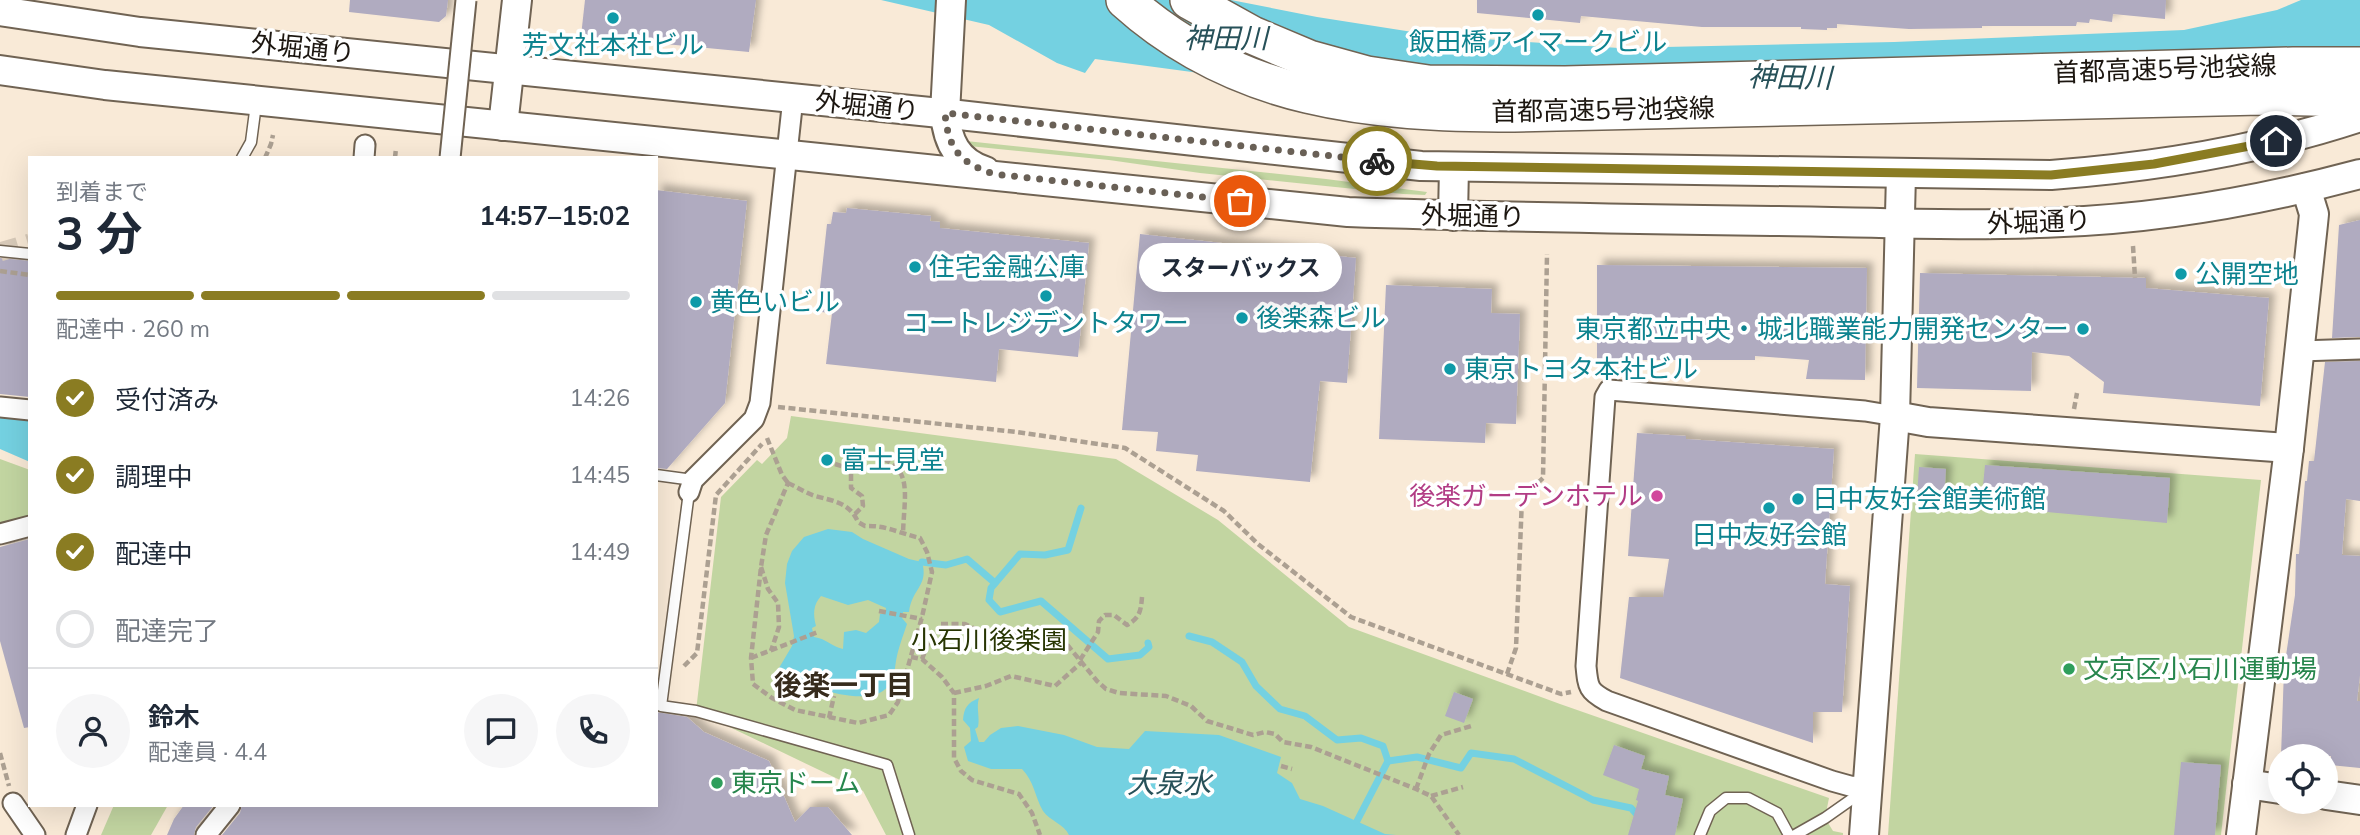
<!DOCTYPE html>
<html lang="ja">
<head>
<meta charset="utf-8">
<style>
  :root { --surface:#fff; --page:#f6f6f7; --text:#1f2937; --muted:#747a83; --line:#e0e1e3; --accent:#8a7c22 }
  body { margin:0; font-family:Mulish,"Noto Sans JP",sans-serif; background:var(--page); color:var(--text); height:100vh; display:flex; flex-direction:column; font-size:26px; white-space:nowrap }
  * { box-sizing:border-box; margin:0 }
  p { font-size:23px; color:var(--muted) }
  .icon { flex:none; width:38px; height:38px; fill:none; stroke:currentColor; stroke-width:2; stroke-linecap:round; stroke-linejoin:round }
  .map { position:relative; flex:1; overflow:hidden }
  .details { position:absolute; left:28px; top:156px; width:630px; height:651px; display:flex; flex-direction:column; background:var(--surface); border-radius:0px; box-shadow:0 7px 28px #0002 }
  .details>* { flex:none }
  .buttons { position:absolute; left:2268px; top:744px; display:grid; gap:14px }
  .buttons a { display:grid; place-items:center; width:70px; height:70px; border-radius:50%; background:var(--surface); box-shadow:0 7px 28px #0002; font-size:35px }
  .pin { position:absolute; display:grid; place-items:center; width:60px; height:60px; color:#fff; margin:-30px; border:4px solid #fff; border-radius:50%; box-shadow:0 2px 7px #0007 }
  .courier { position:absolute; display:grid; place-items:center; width:70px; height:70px; margin:-35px; border:5px solid #8a7c22; border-radius:50%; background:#fff; color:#222; box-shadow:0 2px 9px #0007 }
  .bubble { position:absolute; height:49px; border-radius:24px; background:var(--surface); box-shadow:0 7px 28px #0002; font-size:23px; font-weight:700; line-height:49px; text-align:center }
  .summary em { font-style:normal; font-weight:700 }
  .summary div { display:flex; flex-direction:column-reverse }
  .summary { display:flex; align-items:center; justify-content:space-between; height:119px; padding:0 28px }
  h1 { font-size:46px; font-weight:700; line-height:52px }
  .bar { display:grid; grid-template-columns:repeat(4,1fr); gap:10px 7px; align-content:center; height:84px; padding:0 28px }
  .bar i { height:9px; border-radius:5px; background:var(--line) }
  .bar .selected { background:var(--accent) }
  .bar p { grid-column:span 4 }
  .line { display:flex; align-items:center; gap:18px; padding:0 28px; border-top:2px solid var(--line) }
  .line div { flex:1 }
  .round { display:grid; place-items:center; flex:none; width:74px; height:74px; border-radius:37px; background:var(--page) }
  ol { padding:0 28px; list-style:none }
  li { display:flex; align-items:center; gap:21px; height:77px }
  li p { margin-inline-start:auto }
  li .icon { padding:7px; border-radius:50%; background:var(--accent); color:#fff; stroke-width:4 }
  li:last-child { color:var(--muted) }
  li i { width:38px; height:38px; border:4px solid var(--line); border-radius:50% }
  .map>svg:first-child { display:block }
  .green { fill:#c2d5a1 }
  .water { fill:#74d1e1; fill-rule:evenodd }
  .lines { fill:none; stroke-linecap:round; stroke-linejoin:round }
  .stream { stroke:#74d1e1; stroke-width:7 }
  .building { fill:#b0abc0; filter:url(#shadow) }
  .street-tunnel { stroke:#d8cab9; stroke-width:19; stroke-dasharray:19 10; stroke-linecap:butt }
  .lane-casing { stroke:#706353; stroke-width:13 }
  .street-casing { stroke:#706353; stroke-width:23 }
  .secondary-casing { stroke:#706353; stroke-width:32 }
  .highway-casing { stroke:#706353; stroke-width:40 }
  .path { stroke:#aca092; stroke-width:4.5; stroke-dasharray:7 3.5; stroke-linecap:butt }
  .lane { stroke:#fff; stroke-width:10 }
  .street { stroke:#fff; stroke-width:19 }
  .secondary { stroke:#fff; stroke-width:28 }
  .highway { stroke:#fff; stroke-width:37 }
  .street-bridge-casing { stroke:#706353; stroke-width:23; stroke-linecap:butt }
  .street-bridge { stroke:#fff; stroke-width:19 }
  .done { stroke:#696056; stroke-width:7; stroke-dasharray:0 12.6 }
  .route { stroke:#8a7c22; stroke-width:9 }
  .culture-dot { fill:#0f9aa8; stroke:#fff; stroke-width:2.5 }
  .hotel-dot { fill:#d1479c; stroke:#fff; stroke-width:2.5 }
  .leisure-dot { fill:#2e9e5b; stroke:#fff; stroke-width:2.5 }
  .labels { text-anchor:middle; stroke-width:7; stroke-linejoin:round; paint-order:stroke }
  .culture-label { font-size:26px; fill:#0d838f; stroke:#fff; text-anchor:start }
  .street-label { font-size:26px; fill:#1c1610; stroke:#fff }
  .hotel-label { font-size:26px; fill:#b23c85; stroke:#fff; text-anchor:end }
  .park-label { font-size:26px; fill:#283603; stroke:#fff }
  .leisure-label { font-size:26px; fill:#27864d; stroke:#fff; text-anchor:start }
  .water-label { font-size:28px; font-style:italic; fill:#275159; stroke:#fff }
  .neighbourhood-label { font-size:28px; font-weight:bold; fill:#362b1c; stroke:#fff }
</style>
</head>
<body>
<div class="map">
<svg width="2360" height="835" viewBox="0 0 2360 835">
  <defs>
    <filter id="shadow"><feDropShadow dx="6" dy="-6" stdDeviation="3.5" flood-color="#0004"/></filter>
  </defs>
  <rect width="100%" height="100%" fill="#f9ead7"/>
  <!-- green -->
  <g class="green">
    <polygon points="966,141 1326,179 1427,192 1425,195 1403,194 1200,173 1109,160 969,146"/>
    <polygon points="791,416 1116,459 1218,520 1349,627 1560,704 1829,798 1825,818 1833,831 1843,833 1843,835 886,835 863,791 696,711 721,497 757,460 762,464 787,438"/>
    <polygon points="1915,454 2261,480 2221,835 1888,835"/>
    <polygon points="0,459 30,470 30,519 0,527"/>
    <polygon points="114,805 168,805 151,835 101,835"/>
  </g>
  <!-- water -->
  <g class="water">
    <polygon points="881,0 1231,0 1317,17 1438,36 1619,48 1894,42 2184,30 2277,10 2301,0 2360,0 2360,51 1304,87 1095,59 1085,73 1057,63 989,25"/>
    <polygon points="0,416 30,420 30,462 0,449"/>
    <path d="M828,529L852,532L863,539L909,559L922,562C929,586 912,588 909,612H903L902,618L907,624C903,636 898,649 896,661C895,666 895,672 893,677C881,716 811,685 784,679L779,668L792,646L794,636L785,583L787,564L792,551L804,537ZM821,596L848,605L868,600L886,608L885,614H880L879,622L866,633L856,630L844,632L843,649C831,646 827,639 814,637L812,628L816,626C813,614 813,605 821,596Z"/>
    <path d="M979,698C976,708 980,716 978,727L975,729L979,742H984L990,735L1001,728L1018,726L1064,735L1097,747L1129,749L1145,731L1219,735L1281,757L1277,773L1292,783L1300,799L1323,806L1385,834L1396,835H1069C1064,824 1050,821 1043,811C1035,797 1034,781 1022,769H991L968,761L964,747L971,741L970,728L963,720C964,708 967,703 979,698Z"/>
  </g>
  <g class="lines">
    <!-- stream -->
    <g class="stream">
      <polyline points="1081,508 1068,550 1045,555 1020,554 991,588 989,600 1000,612 1041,601 1108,659 1140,655 1149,647 1148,643"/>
      <polyline points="922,562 946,565 967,559 995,583"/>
      <polyline points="1189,636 1212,642 1242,662 1256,686 1280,709 1305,716 1337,740 1361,738 1383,746 1388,761 1357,821"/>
      <polyline points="1388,761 1417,757 1461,768 1471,753 1514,759 1593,800 1631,808 1639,817"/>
    </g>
  </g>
  <!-- building -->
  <g class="building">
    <polygon points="350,0 448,0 446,16 439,22 349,12"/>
    <polygon points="585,0 756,0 749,52 581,36"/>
    <polygon points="1477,0 2166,0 2165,19 2113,14 2112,22 2090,19 2089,23 2077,22 2076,26 1982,26 1982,28 1909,29 1837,24 1837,28 1827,28 1827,30 1801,29 1801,27 1702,27 1581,16 1580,23 1477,13"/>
    <polygon points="656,190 747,201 725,403 667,469 656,468"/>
    <polygon points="847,208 931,216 930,221 940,222 940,228 1089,243 1078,357 999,349 996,382 826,364 832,313 821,312 822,297 819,297 827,224 831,224 833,212 846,213"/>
    <polygon points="2360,220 2360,337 2332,338 2339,225"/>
    <polygon points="1140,234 1356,258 1347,383 1320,381 1310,482 1196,471 1198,455 1156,451 1158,432 1122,430"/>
    <polygon points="0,258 30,261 30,397 0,394"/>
    <polygon points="1597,265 1867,268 1865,380 1806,379 1809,360 1755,356 1755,360 1597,360"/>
    <polygon points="1920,273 2146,278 2146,288 2269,298 2260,406 2103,393 2104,382 2069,356 2032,352 2031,391 1917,388"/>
    <polygon points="1386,285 1492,289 1491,313 1520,314 1516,424 1486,423 1485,443 1379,439"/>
    <polygon points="2360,361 2360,501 2346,499 2342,555 2360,556 2360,675 2357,701 2360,701 2360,768 2330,765 2331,756 2281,756 2284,669 2295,595 2296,554 2299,554 2305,481 2307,481 2309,461 2314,461 2325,362"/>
    <polygon points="1637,433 1686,436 1686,439 1834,449 1825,584 1850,586 1842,712 1813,712 1813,743 1620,678 1629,597 1663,597 1669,559 1628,556"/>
    <polygon points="1985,465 2170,478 2167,523 1981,506"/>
    <polygon points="1919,467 1946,469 1944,498 1917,496"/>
    <polygon points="30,539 30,727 24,728 0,641 0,547"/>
    <polygon points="1454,692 1473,699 1464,723 1445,716"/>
    <polygon points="656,712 687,717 704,732 769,761 795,822 810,807 828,807 852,835 222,835 240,813 242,805 656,805"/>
    <polygon points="1614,745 1645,756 1641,769 1669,776 1665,795 1683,799 1675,835 1628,835 1638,801 1636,800 1639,789 1603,775"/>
    <polygon points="2181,762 2221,765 2215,835 2174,835"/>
    <polygon points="184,805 214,805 196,827 194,835 167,835 174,819"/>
  </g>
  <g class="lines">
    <!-- street-tunnel -->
    <polyline class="street-tunnel" points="0,252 30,243"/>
    <defs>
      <g id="lane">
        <polyline points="242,158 251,142 256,104"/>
        <polyline points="0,251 30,254"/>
        <polyline points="656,475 693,480"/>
        <polyline points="689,492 661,706 696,711 887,765 909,835"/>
        <polyline points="1700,835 1710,811 1726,798 1748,798 1777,813 1789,835"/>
        <polyline points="1795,835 1825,818 1862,792"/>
      </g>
      <g id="street">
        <polyline points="364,158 365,145"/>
        <polyline points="2300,351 2360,349"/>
        <polyline points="0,407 30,410"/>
        <polyline points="689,492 693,480 754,419 760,403 793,98"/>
        <polyline points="0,534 30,526"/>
        <path d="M1869,788L1850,786L1832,781L1607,701C1588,691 1588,687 1586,666L1605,397L1609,390L1865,411L1895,416"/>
        <polyline points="13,803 35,835"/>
        <polyline points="76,835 87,805"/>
        <polyline points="206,835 230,805"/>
      </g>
      <g id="secondary">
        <path d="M951,0L945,113C947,141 957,162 985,171"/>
        <path d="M0,11L140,32L950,114L1421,166L2051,175C2155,167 2261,150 2360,117"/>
        <path d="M0,70L105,85L1348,212C1489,217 1630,219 1772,221C1869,222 1966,227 2063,222C2163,218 2263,200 2360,174"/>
        <polyline points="503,126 517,0"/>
        <polyline points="1453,216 1454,167"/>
        <polyline points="1895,416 1928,422 2289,448"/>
        <polyline points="2247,784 2280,789"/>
        <polyline points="2326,795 2360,800"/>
        <polyline points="1864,835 1895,416 1901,174"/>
        <polyline points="2241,835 2289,448 2313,224 2314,214 2306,188"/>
      </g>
      <g id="highway">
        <path d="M1125,0C1237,101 1371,113 1514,113L2261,96L2360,98"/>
        <polyline points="1189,0 1252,35 1309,59 1367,75 1428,84 1565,85 2293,66 2360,66"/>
      </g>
    </defs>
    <!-- lane casing -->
    <use href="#lane" class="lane-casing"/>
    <!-- street casing -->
    <use href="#street" class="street-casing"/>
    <!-- secondary casing -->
    <use href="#secondary" class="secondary-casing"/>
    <!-- highway casing -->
    <use href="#highway" class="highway-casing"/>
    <!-- path -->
    <g class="path">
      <polyline points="265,158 271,144 273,135"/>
      <polyline points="395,158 396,148"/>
      <polyline points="2133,246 2135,278"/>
      <polyline points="0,271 30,275"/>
      <polyline points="778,407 1017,432 1125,448 1224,511 1258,544 1351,617 1561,694 1571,692"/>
      <polyline points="2074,409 2077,393"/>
      <polyline points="767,438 782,475 788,483"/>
      <polyline points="835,464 851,469"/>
      <path d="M788,483C797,487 806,493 815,496C834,501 850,503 858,522L865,526C885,525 899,533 920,538L927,552L932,572L922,617L898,702L889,715L858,723L795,710L772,698L753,684L751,658L761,567L766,535Z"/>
      <path d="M855,514L863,506L862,496L851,488V469L860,455C917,459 904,491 903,534"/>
      <polyline points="761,567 768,589 778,603 779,627 771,651"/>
      <polyline points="879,611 922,619"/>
      <polyline points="941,624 965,624 999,640 1040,629 1060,636 1097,681 1106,689 1119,693 1166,696 1191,706 1207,721 1253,735 1265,732 1275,734 1283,742 1311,747 1416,789 1431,796 1459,835"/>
      <polyline points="911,657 922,659 942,677 954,693 954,758 961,771 972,780 1019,794 1032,813 1040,835"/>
      <polyline points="751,658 818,632"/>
      <polyline points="922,659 929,641 943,632 947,625"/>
      <path d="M1080,660L1098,632L1099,621L1105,615H1114L1127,625C1140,618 1141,610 1142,597"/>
      <polyline points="684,666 697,653 716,495 762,444"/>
      <polyline points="1507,674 1516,648 1522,498 1543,478 1547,254"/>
      <polyline points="954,693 986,686 1011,676 1055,686 1082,662"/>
      <polyline points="829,718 834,696"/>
      <polyline points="0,753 9,786"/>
      <polyline points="1281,766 1292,769"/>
      <polyline points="1416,789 1429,754 1441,735 1471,726"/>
      <polyline points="1431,796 1463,787"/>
    </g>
    <!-- lane -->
    <use href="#lane" class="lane"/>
    <!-- street -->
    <use href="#street" class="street"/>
    <!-- secondary -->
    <use href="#secondary" class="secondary"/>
    <!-- highway -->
    <use href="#highway" class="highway"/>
    <defs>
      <polyline id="street-bridge" points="450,158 466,0"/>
    </defs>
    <!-- street-bridge casing -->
    <use href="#street-bridge" class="street-bridge-casing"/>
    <!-- street-bridge -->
    <use href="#street-bridge" class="street-bridge"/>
  </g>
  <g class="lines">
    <!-- done -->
    <path class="done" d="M1240,201L994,174C960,163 948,149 945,113L1377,161"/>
    <!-- route -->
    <polyline class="route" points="1377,161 1437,166 2051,175 2154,164 2276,141"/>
  </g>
  <!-- markers -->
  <g class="culture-dot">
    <circle cx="1538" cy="15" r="7"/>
    <circle cx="613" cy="18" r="7"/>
    <circle cx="915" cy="267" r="7"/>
    <circle cx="2181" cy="274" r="7"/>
    <circle cx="1046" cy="296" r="7"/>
    <circle cx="696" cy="302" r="7"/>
    <circle cx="1242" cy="318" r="7"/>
    <circle cx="2083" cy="329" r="7"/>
    <circle cx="1450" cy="369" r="7"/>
    <circle cx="827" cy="460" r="7"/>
    <circle cx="1798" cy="499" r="7"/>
    <circle cx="1769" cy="508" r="7"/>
  </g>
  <circle class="hotel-dot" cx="1657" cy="496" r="7"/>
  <g class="leisure-dot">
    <circle cx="2069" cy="669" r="7"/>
    <circle cx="717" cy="783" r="7"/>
  </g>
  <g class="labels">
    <!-- culture labels -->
    <g class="culture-label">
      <text x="1538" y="51" text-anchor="middle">飯田橋アイマークビル</text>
      <text x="613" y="54" text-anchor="middle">芳文社本社ビル</text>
      <text x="929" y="276">住宅金融公庫</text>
      <text x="2195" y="283">公開空地</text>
      <text x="710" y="311">黄色いビル</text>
      <text x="1256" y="327">後楽森ビル</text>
      <text x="1046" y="332" text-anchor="middle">コートレジデントタワー</text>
      <text x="2069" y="338" text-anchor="end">東京都立中央・城北職業能力開発センター</text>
      <text x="1464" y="378">東京トヨタ本社ビル</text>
      <text x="841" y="469">富士見堂</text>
      <text x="1812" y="508">日中友好会館美術館</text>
      <text x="1769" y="544" text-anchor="middle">日中友好会館</text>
    </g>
    <!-- street labels -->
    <g class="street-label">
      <text transform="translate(303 48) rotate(6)" y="9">外堀通り</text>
      <text transform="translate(2165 69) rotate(-2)" y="9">首都高速5号池袋線</text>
      <text transform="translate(867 106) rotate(6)" y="9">外堀通り</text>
      <text transform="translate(1603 110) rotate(-1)" y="9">首都高速5号池袋線</text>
      <text transform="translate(1473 216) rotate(1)" y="9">外堀通り</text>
      <text transform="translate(2039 222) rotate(-2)" y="9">外堀通り</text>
    </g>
    <!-- hotel labels -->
    <g class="hotel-label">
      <text x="1643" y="505">後楽ガーデンホテル</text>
    </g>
    <!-- park labels -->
    <g class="park-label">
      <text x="989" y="649">小石川後楽園</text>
    </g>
    <!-- leisure labels -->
    <g class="leisure-label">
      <text x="2083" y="678">文京区小石川運動場</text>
      <text x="731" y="792">東京ドーム</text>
    </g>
    <!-- water labels -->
    <g class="water-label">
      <text x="1226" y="48">神田川</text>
      <text transform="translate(1790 77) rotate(1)" y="10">神田川</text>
      <text x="1169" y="793">大泉水</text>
    </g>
    <!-- neighbourhood labels -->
    <g class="neighbourhood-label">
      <text x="844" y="695">後楽一丁目</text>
    </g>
  </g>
</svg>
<div class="buttons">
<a><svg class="icon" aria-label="locate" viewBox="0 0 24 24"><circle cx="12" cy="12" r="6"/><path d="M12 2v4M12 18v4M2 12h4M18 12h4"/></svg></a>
</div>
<div class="pin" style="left:1240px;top:201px;background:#ea580c"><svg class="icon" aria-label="bag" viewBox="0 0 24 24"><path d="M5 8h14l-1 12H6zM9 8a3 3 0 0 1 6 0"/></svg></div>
<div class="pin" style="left:2276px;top:141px;background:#1f2937"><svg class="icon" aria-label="home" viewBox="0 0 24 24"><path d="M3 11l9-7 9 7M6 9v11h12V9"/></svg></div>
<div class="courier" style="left:1377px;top:161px"><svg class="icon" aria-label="bike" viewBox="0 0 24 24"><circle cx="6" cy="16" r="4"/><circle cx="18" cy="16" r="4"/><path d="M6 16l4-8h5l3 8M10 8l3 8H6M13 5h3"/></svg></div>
<div class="bubble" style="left:1139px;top:243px;width:203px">スターバックス</div>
<section class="details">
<div class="summary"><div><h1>3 分</h1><p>到着まで</p></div><em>14:57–15:02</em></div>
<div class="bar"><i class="selected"></i><i class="selected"></i><i class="selected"></i><i></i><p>配達中 · 260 m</p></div>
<ol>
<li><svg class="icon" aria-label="check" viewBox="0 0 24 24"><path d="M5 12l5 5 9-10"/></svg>受付済み<p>14:26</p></li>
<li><svg class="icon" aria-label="check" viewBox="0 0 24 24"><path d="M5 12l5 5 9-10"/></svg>調理中<p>14:45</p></li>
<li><svg class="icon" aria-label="check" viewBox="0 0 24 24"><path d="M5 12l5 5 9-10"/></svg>配達中<p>14:49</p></li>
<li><i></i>配達完了</li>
</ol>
<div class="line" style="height:126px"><a class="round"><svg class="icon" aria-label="person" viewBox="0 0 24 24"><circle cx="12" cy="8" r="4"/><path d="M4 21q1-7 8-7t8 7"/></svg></a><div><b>鈴木</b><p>配達員 · 4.4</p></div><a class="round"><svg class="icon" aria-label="chat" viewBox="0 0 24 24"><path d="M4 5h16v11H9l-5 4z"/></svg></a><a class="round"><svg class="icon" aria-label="phone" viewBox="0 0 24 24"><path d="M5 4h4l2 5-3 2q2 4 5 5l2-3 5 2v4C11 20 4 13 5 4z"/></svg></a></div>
</section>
</div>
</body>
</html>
